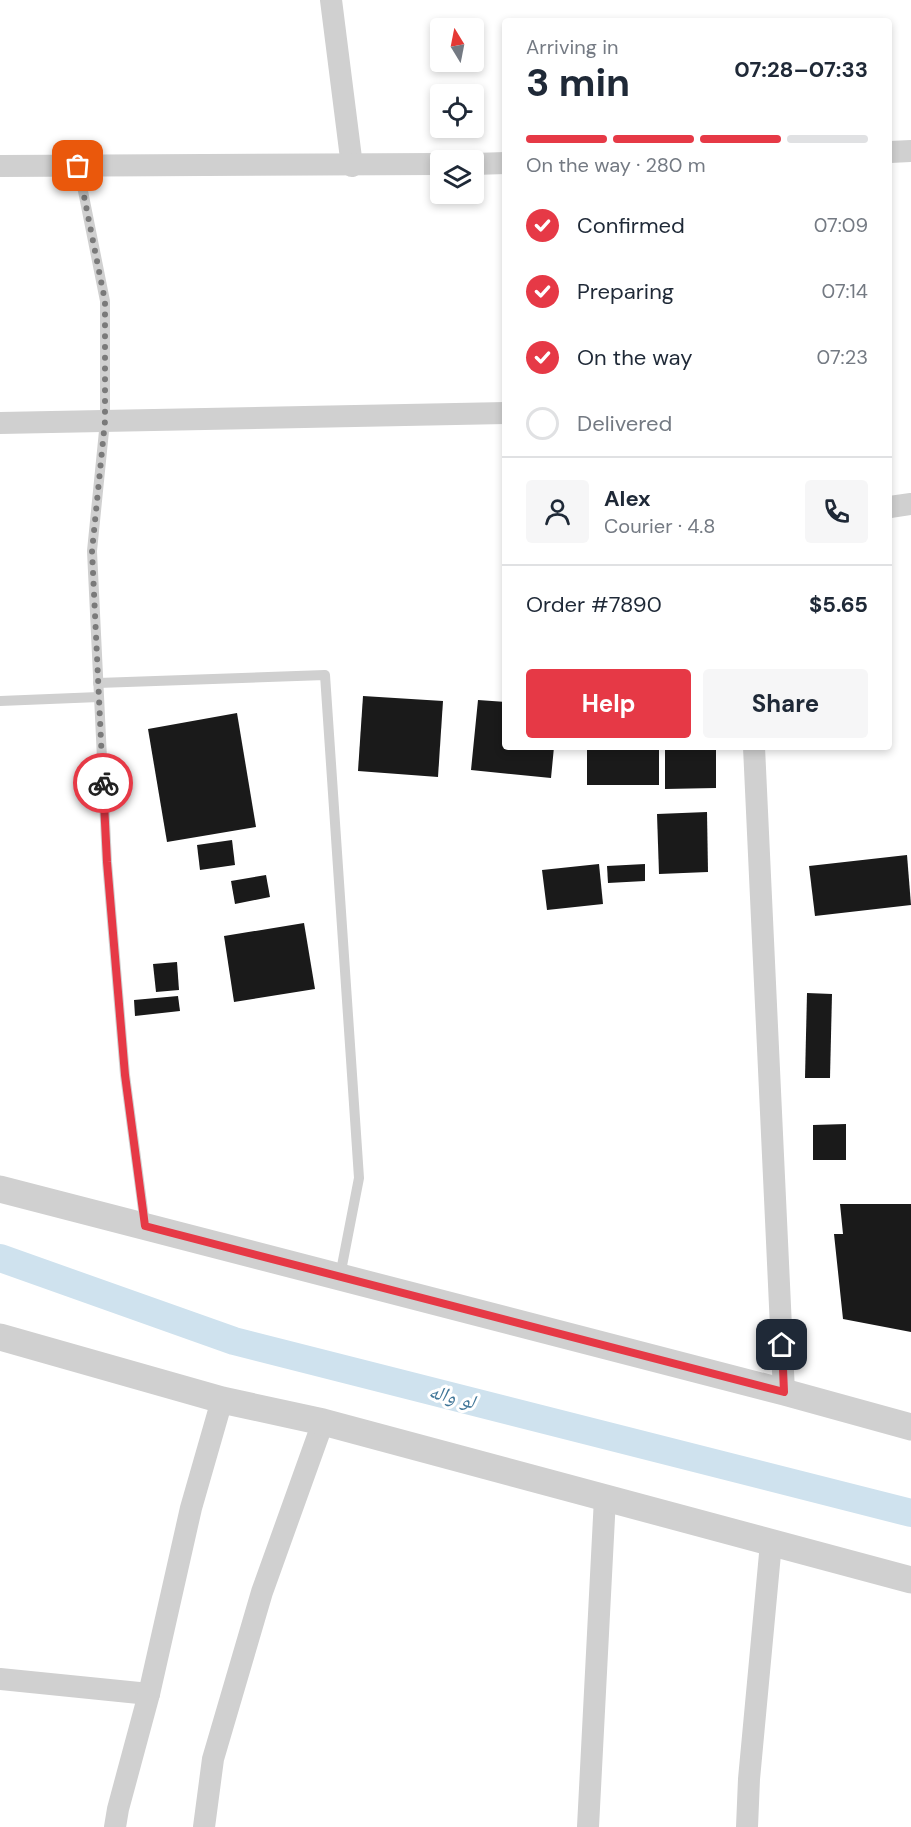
<!DOCTYPE html>
<html lang="en">
<head>
<meta charset="utf-8">
<style>
  :root { --surface:#fff; --page:#f6f6f7; --text:#1f2937; --muted:#747a83; --line:#e0e1e3; --accent:#e63946 }
  body { margin:0; font-family:"DM Sans","Noto Naskh Arabic",sans-serif; background:var(--page); color:var(--text); height:100vh; display:flex; flex-direction:column; font-size:22px; white-space:nowrap }
  * { box-sizing:border-box; margin:0 }
  p { font-size:20px; color:var(--muted) }
  .icon { flex:none; width:33px; height:33px; fill:none; stroke:currentColor; stroke-width:2; stroke-linecap:round; stroke-linejoin:round }
  .map { position:relative; flex:1; overflow:hidden }
  .sheet { position:absolute; left:502px; top:18px; width:390px; height:732px; display:flex; flex-direction:column; background:var(--surface); border-radius:6px; box-shadow:0 3px 9px #0003 }
  .sheet>* { flex:none }
  .needle { width:39px; rotate:350deg }
  .fabs { position:absolute; left:430px; top:18px; display:grid; gap:12px }
  .fabs a { display:grid; place-items:center; width:54px; height:54px; border-radius:6px; background:var(--surface); box-shadow:0 3px 9px #0003; font-size:30px }
  .pin { position:absolute; display:grid; place-items:center; width:51px; height:51px; color:#fff; margin:-26px; border-radius:12px; box-shadow:0 3px 9px #0006 }
  .courier { position:absolute; display:grid; place-items:center; width:60px; height:60px; margin:-30px; border:4px solid #e63946; border-radius:50%; background:#fff; color:#222; box-shadow:0 2px 8px #0007 }
  .overview em { font-style:normal; font-weight:700 }
  .overview div { display:flex; flex-direction:column-reverse }
  .overview { display:flex; align-items:center; justify-content:space-between; height:102px; padding:0 24px }
  h1 { font-size:39px; font-weight:700; line-height:45px }
  .bar { display:grid; grid-template-columns:repeat(4,1fr); gap:9px 6px; align-content:center; height:72px; padding:0 24px }
  .bar i { height:8px; border-radius:4px; background:var(--line) }
  .bar .on { background:var(--accent) }
  .bar p { grid-column:span 4 }
  .line { display:flex; align-items:center; gap:15px; padding:0 24px; border-top:2px solid var(--line) }
  .line div { flex:1 }
  .round { display:grid; place-items:center; flex:none; width:63px; height:63px; border-radius:6px; background:var(--page) }
  ol { padding:0 24px; list-style:none }
  li { display:flex; align-items:center; gap:18px; height:66px }
  li p { margin-inline-start:auto }
  li .icon { padding:6px; border-radius:50%; background:var(--accent); color:#fff; stroke-width:4 }
  li:last-child { color:var(--muted) }
  li i { width:33px; height:33px; border:3px solid var(--line); border-radius:50% }
  .cta { display:flex; gap:12px; margin-top:auto; padding:12px 24px }
  .cta a { flex:1; height:69px; border-radius:6px; background:var(--accent); color:#fff; font-size:24px; font-weight:700; line-height:69px; text-align:center }
  .cta a+a { background:var(--page); color:var(--text) }
  .map>svg:first-child { display:block }
  .lines { fill:none; stroke-linecap:round; stroke-linejoin:round }
  .canal { stroke:#cfe2ee; stroke-width:28 }
  .building { fill:#1a1a1a }
  .service { stroke:#d0d0d0; stroke-width:10 }
  .minor { stroke:#d0d0d0; stroke-width:22 }
  .tertiary { stroke:#d0d0d0; stroke-width:27 }
  .done { stroke:#7a7a7a; stroke-width:6; stroke-dasharray:0 10.8 }
  .route { stroke:#e63946; stroke-width:8 }
  .labels { text-anchor:middle; stroke-width:6; stroke-linejoin:round; paint-order:stroke }
  .water-label { font-size:20px; font-style:italic; fill:#3f7597; stroke:#fff }
</style>
</head>
<body>
<div class="map">
<svg width="911" height="1827" viewBox="0 0 911 1827">
  <rect width="100%" height="100%" fill="#fff"/>
  <g class="lines">
    <!-- canal -->
    <polyline class="canal" points="0,1258 234,1341 911,1513"/>
  </g>
  <!-- building -->
  <g class="building">
    <polygon points="363,696 443,701 438,777 358,771"/>
    <polygon points="478,700 506,702 506,747 554,747 551,778 471,770"/>
    <polygon points="237,713 256,827 167,842 148,729"/>
    <rect x="587" y="747" width="72" height="38"/>
    <polygon points="665,747 716,747 716,788 665,789"/>
    <polygon points="707,812 708,872 659,874 657,814"/>
    <polygon points="232,840 235,865 200,870 197,845"/>
    <polygon points="907,855 911,905 815,916 809,866"/>
    <polygon points="599,864 603,904 547,910 542,870"/>
    <polygon points="645,864 645,881 608,883 607,866"/>
    <polygon points="266,875 270,897 235,904 231,881"/>
    <polygon points="304,923 315,989 234,1002 224,936"/>
    <polygon points="177,962 179,990 156,992 153,964"/>
    <polygon points="807,993 832,994 830,1078 805,1078"/>
    <polygon points="178,996 180,1011 135,1016 134,1000"/>
    <polygon points="846,1124 846,1160 813,1160 813,1125"/>
    <polygon points="840,1204 911,1204 911,1332 843,1319 834,1234 843,1234"/>
  </g>
  <g class="lines">
    <!-- service -->
    <g class="service">
      <polyline points="78,166 105,301 105,421 92,551 107,862 125,1075 145,1225"/>
      <polyline points="98,683 325,675 359,1178 340,1276"/>
      <polyline points="0,701 99,697"/>
    </g>
    <!-- minor -->
    <g class="minor">
      <polyline points="331,0 352,166"/>
      <polyline points="890,152 911,151"/>
      <polyline points="474,164 506,163"/>
      <polyline points="0,166 441,164"/>
      <polyline points="0,423 506,413"/>
      <polyline points="890,507 911,504"/>
      <polyline points="754,747 784,1392"/>
      <polyline points="0,1679 149,1694"/>
      <polyline points="115,1827 118,1809 149,1694 191,1508 222,1400"/>
      <polyline points="204,1827 213,1759 262,1592 323,1422"/>
      <polyline points="588,1827 605,1498"/>
      <polyline points="747,1827 749,1779 771,1543"/>
    </g>
    <!-- tertiary -->
    <g class="tertiary">
      <polyline points="0,1189 784,1392 911,1427"/>
      <polyline points="0,1337 222,1400 323,1422 911,1580"/>
    </g>
  </g>
  <g class="lines">
    <!-- done -->
    <polyline class="done" points="78,166 105,301 105,421 92,551 103,783"/>
    <!-- route -->
    <polyline class="route" points="103,783 107,862 125,1075 145,1226 784,1392 782,1345"/>
  </g>
  <g class="labels">
    <!-- water labels -->
    <g class="water-label">
      <text transform="translate(452 1396) rotate(14)" y="7">لو واله</text>
    </g>
  </g>
</svg>
<div class="fabs">
<a><svg class="needle" viewBox="-14 -14 28 28"><path d="M0-13l5 13h-10z" fill="#e53935"/><path d="M0 13l5-13h-10z" fill="#747a83"/></svg></a>
<a><svg class="icon" aria-label="locate" viewBox="0 0 24 24"><circle cx="12" cy="12" r="6"/><path d="M12 2v4M12 18v4M2 12h4M18 12h4"/></svg></a>
<a><svg class="icon" aria-label="layers" viewBox="0 0 24 24"><path d="M12 4l9 5-9 5-9-5zM3 14l9 5 9-5"/></svg></a>
</div>
<div class="pin" style="left:78px;top:166px;background:#ea580c"><svg class="icon" aria-label="bag" viewBox="0 0 24 24"><path d="M5 8h14l-1 12H6zM9 8a3 3 0 0 1 6 0"/></svg></div>
<div class="pin" style="left:782px;top:1345px;background:#1f2937"><svg class="icon" aria-label="home" viewBox="0 0 24 24"><path d="M3 11l9-7 9 7M6 9v11h12V9"/></svg></div>
<div class="courier" style="left:103px;top:783px"><svg class="icon" aria-label="bike" viewBox="0 0 24 24"><circle cx="6" cy="16" r="4"/><circle cx="18" cy="16" r="4"/><path d="M6 16l4-8h5l3 8M10 8l3 8H6M13 5h3"/></svg></div>
<section class="sheet">
<div class="overview"><div><h1>3 min</h1><p>Arriving in</p></div><em>07:28–07:33</em></div>
<div class="bar"><i class="on"></i><i class="on"></i><i class="on"></i><i></i><p>On the way · 280 m</p></div>
<ol>
<li><svg class="icon" aria-label="check" viewBox="0 0 24 24"><path d="M5 12l5 5 9-10"/></svg>Confirmed<p>07:09</p></li>
<li><svg class="icon" aria-label="check" viewBox="0 0 24 24"><path d="M5 12l5 5 9-10"/></svg>Preparing<p>07:14</p></li>
<li><svg class="icon" aria-label="check" viewBox="0 0 24 24"><path d="M5 12l5 5 9-10"/></svg>On the way<p>07:23</p></li>
<li><i></i>Delivered</li>
</ol>
<div class="line" style="height:108px"><a class="round"><svg class="icon" aria-label="person" viewBox="0 0 24 24"><circle cx="12" cy="8" r="4"/><path d="M4 21q1-7 8-7t8 7"/></svg></a><div><b>Alex</b><p>Courier · 4.8</p></div><a class="round"><svg class="icon" aria-label="phone" viewBox="0 0 24 24"><path d="M5 4h4l2 5-3 2q2 4 5 5l2-3 5 2v4C11 20 4 13 5 4z"/></svg></a></div>
<div class="line" style="height:78px"><div>Order #7890</div><b>$5.65</b></div>
<div class="cta"><a>Help</a><a>Share</a></div>
</section>
</div>
</body>
</html>
